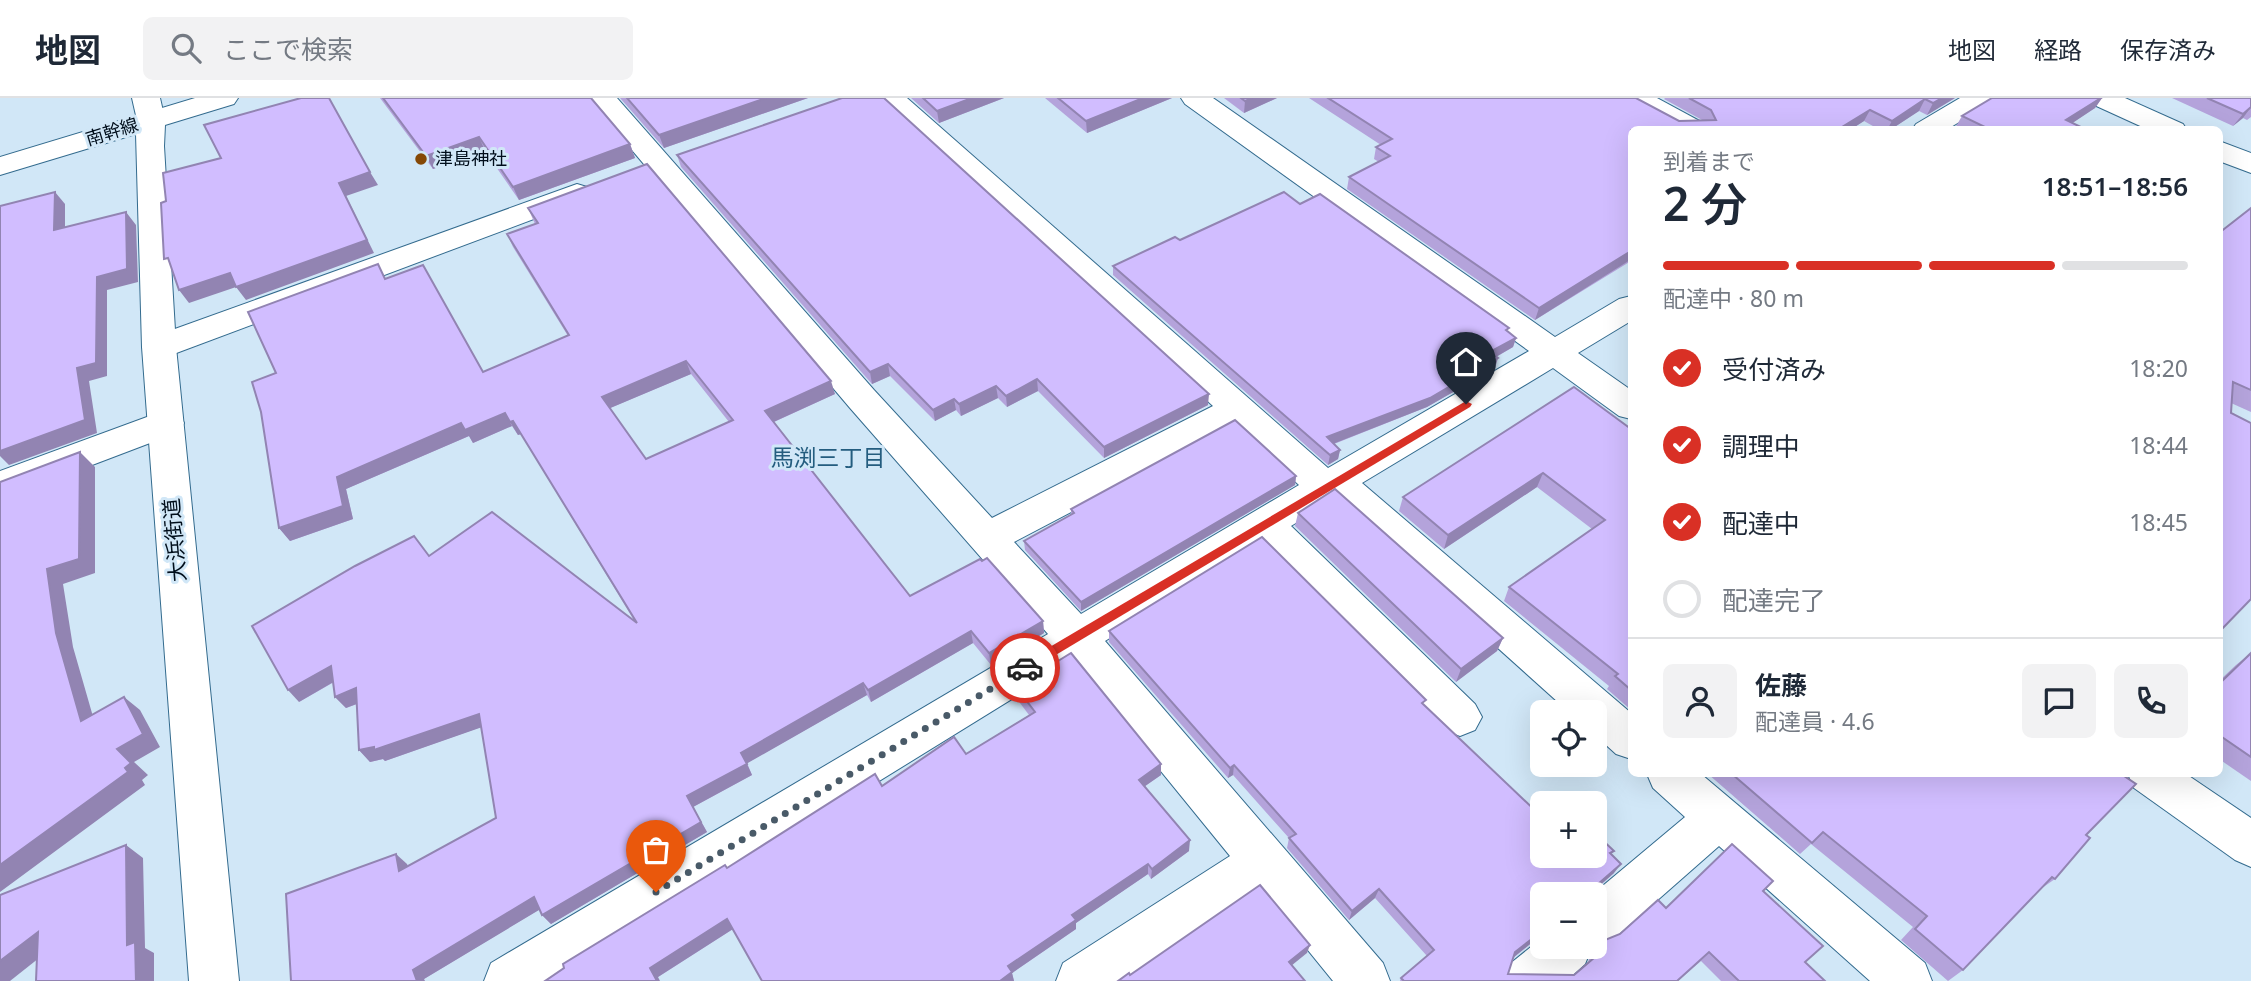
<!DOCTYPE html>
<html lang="ja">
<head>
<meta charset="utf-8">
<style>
  :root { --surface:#fff; --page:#f2f2f3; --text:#1f2937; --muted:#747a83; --line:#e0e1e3; --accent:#d93025 }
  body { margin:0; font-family:"Noto Sans","Noto Sans JP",sans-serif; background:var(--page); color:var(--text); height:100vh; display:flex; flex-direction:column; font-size:26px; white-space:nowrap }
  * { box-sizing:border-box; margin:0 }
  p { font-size:23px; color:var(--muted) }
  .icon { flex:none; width:38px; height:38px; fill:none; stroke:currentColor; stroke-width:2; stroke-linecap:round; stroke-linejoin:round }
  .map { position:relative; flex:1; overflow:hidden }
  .sheet { position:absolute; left:1628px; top:28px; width:595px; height:651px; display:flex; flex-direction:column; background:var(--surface); border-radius:10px; box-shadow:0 7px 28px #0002 }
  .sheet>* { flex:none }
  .buttons { position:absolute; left:1530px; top:602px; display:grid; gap:14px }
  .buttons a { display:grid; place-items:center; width:77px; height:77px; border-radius:10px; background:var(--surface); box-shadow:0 7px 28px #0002; font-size:35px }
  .pin { position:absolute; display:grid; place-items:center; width:60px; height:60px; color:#fff; margin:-72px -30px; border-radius:50% 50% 50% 0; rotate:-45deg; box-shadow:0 0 7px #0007 }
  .pin .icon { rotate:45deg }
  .courier { position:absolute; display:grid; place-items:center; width:70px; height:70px; margin:-35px; border:5px solid #d93025; border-radius:50%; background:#fff; color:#222; box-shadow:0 2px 9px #0007 }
  .head em { font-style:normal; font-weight:600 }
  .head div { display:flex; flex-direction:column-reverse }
  .head { display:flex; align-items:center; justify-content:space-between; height:119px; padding:0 35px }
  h1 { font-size:46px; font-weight:600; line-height:52px }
  .bar { display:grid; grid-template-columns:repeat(4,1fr); gap:10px 7px; align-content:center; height:84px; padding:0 35px }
  .bar i { height:9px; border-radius:5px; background:var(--line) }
  .bar .current { background:var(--accent) }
  .bar p { grid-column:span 4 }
  .line { display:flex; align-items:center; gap:18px; padding:0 35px; border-top:2px solid var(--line) }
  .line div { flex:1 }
  .round { display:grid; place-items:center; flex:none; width:74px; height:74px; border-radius:10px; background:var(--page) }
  ol { padding:0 35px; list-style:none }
  li { display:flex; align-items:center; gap:21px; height:77px }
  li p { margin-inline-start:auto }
  li .icon { padding:7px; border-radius:50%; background:var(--accent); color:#fff; stroke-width:4 }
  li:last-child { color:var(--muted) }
  li i { width:38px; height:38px; border:4px solid var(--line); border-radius:50% }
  header { display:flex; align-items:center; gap:42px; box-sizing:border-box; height:98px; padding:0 35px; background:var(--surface); border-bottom:2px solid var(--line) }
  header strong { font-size:33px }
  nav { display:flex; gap:38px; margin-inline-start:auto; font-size:24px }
  .search { width:490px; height:63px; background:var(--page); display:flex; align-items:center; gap:18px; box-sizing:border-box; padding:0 24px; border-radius:10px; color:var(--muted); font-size:26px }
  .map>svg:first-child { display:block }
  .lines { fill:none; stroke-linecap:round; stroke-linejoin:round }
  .street-casing { stroke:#336b8e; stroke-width:2 }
  .secondary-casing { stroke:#336b8e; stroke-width:2 }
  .street { fill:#fff; fill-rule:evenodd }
  .secondary { fill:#fff; fill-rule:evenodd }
  .wall { fill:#b4a3db; fill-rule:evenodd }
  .shaded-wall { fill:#9284b2 }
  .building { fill:#d1bdff; stroke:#9284b2; stroke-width:2; fill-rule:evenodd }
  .route { fill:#d93025 }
  .done { stroke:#495a68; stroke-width:7; stroke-dasharray:0 12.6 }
  .poi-dot { fill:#854806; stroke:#d1e7f7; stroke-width:2.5 }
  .labels { text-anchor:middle; stroke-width:6; stroke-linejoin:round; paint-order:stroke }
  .far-street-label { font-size:18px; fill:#000e1b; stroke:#d1e7f7 }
  .far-poi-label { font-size:18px; fill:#000e1b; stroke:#d1e7f7; text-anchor:start }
  .street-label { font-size:21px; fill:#000e1b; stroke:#d1e7f7 }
  .neighbourhood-label { font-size:23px; fill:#245d7f; stroke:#d1e7f7 }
</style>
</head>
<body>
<header>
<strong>地図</strong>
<div class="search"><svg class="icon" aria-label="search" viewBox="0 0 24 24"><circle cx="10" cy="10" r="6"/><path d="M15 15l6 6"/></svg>ここで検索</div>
<nav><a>地図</a><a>経路</a><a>保存済み</a></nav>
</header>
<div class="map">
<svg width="2251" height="883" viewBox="0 0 2251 883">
  <rect width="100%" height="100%" fill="#d1e7f7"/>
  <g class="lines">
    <defs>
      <g id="street">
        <polygon points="132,0 160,0 165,22 161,28 151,30 141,28 137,22"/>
        <path d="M588,0H617L874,292L992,420L1213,308L877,0H907L1328,370L1529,253L1185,6L1181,0H1213L1555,239L1619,201L1631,198V223L1578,255L1631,292V321L1619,318L1553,270L1362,385L1631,615V661L1616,656L1594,636V614H1569L1333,402L1291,428L1475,606L1482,619L1475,632L1460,638L1445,632L1261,447L1105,543L1383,865L1390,883H1333L1259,792L1125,883H1056L1063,865L1230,758L1072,564L555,883H484L491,865L1048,536L850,310ZM1235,328L1299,387L1081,516L1014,444Z"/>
        <polygon points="1623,0 1657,0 1705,26 1709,32 1674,32 1627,6"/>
        <polygon points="1960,0 1993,0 1989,6 1946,32 1912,32 1916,26"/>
        <polygon points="577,86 587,89 592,95 587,101 171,257 159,260 147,257 142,249 147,241"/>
        <polygon points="166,312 179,316 184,325 179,334 0,402 0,373"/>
        <polygon points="1647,676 1701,676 1925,865 1932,883 1870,883 1719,748 1611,843 1594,850 1592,849 1585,866 1566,883 1504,883 1511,865 1542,840 1542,849 1594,849 1593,796 1685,719 1653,690"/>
        <polygon points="2128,676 2186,676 2251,720 2251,769 2235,762 2134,690"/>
      </g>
      <g id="secondary">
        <polygon points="195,0 238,0 234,6 165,27 164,48 176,249 239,883 189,883 142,249 136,36 0,77 0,59"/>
        <polygon points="2088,0 2125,0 2183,26 2187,32 2149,32 2092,6"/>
        <polygon points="2219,43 2251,55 2251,75 2219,63"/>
      </g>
    </defs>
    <!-- street casing -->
    <use href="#street" class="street-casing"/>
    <!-- secondary casing -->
    <use href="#secondary" class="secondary-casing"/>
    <!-- street -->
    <use href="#street" class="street"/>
    <!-- secondary -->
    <use href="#secondary" class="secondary"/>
  </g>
  <!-- wall -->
  <g class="wall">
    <polygon points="380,0 591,0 630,46 635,60 519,102 485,53 433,71"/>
    <polygon points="620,0 808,0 664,50"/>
    <polygon points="911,0 1004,0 939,25"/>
    <polygon points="1045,0 1172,0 1087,35"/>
    <polygon points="1224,0 1277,0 1244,15"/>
    <polygon points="1309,0 1636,0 1679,23 1704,23 1664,1 1665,0 1955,0 1927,17 1919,13 1890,32 1880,32 1864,23 1850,32 1631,32 1631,163 1535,222 1347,91 1349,79 1379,64 1374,61 1376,49 1381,47"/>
    <polygon points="1992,0 2102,0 2095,10 2072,25 2087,32 1959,32 1955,30 1962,18"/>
    <polygon points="2172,0 2251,0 2251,19 2247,22 2243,20 2233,28"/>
    <polygon points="677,57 1208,307 1104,360 1038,293 1007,309 998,300 961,318 956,312 935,323 890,278 872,286 681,69"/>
    <polygon points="1300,106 1516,240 1513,249 1496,259 1495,270 1427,309 1334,346 1340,352 1338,361 1328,367 1113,177 1113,168 1180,142"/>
    <path d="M528,110L835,296L774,324L910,498L1043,523L1044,535L991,567L973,545L871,604L867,597L747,665L752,677L693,709L707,734L551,826L542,817L540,811L424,881L291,883L407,766L408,768L496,720L481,629L385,663L383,661L370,664L359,652L357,606L346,610L335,599L334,584L299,604L429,458L635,524L521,336L518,337L512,328L473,345L469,338L346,391L353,421L290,443L279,430L276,275L387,180L483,274L568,238L513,149L507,136L535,126ZM691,276L729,324L646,361L610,310Z"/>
    <polygon points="2251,110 2251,314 2231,305 2219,135"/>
    <polygon points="1631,331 1631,612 1607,591 1609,588 1504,503 1509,489 1592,431 1537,389 1444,451 1399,413 1403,399"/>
    <polygon points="1296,378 1295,387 1081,513 1025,452 1024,443 1071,417 1071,411"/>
    <polygon points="1298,415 1503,540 1497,553 1456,584 1295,428"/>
    <polygon points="1109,533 1424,607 1542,758 1614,753 1611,756 1614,775 1597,790 1598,838 1594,843 1594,796 1542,796 1542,838 1540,838 1513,860 1508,876 1574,877 1588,864 1593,852 1600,844 1620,836 1666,810 1763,793 1805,864 1825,883 1721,883 1701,863 1678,883 1400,883 1401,880 1427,858 1375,800 1349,822 1287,750 1289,740 1233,677 1228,680 1109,544"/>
    <polygon points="2251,555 2251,683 2219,661 2219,583 2236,567"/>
    <polygon points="1016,589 1161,677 1145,688 1189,753 1151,781 1148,776 1076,825 1076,831 1012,875 1014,883 762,883 733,831 658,879 545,883 727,770 882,688 966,656 1029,617 1017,601"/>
    <polygon points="1708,676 2121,676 2086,737 2055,781 2039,792 1963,872 1948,883 1901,842 1913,829 1811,746 1800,756"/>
  </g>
  <!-- shaded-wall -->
  <g class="shaded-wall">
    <polygon points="766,0 808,0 664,50 659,37"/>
    <polygon points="972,0 1004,0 939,25 937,13"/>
    <polygon points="1143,0 1172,0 1087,35 1086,23"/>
    <polygon points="1252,0 1277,0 1244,15 1245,3"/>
    <polygon points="1942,0 1955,0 1927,17 1933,5"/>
    <polygon points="2101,0 2102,0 2095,10 2062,32 2066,22"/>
    <polygon points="1925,1 1919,13 1890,32 1887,32 1892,23"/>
    <polygon points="2251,9 2243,20 2233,28 2243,16"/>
    <polygon points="1870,12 1864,23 1850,32 1837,32"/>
    <polygon points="479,39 485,53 433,71 426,58"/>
    <polygon points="630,46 635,60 519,102 513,89"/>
    <polygon points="370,74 378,87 346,98 374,155 246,202 236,189 339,85"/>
    <polygon points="55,94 65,106 65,145 54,132"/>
    <polygon points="126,114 136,127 138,184 107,192 107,278 89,283 97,335 9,367 0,358 0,353 77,270 97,179"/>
    <polygon points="1631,153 1630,162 1535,222 1539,210"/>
    <polygon points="230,175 239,188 189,205 179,192"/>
    <polygon points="1516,240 1513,249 1487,264 1490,254"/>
    <polygon points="1498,260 1495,270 1427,309 1325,349 1327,339"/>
    <polygon points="686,263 691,276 608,311 602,299"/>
    <polygon points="888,266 890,278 872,286 870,274"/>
    <polygon points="1037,281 1038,293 1007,309 1006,298"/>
    <polygon points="831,283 835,296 769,326 765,313"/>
    <polygon points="996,288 998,300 961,318 959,306"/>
    <polygon points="1209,296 1208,307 1104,360 1104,349"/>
    <polygon points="954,301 956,312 935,323 933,312"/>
    <polygon points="505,315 512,328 473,345 469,338 346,391 353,421 290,443 279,430 337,379 461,325"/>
    <polygon points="513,323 521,336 518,337 510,324"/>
    <polygon points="1340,352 1338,361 1328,367 1330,357"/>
    <polygon points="80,354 95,369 95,475 63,486 73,549 98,636 81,623 56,535 47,471"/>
    <polygon points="1543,375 1537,389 1444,451 1448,437"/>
    <polygon points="1296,378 1295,387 1081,513 1081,504"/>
    <polygon points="1043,523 1044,535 991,567 989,555"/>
    <polygon points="971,533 973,545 871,604 868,592"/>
    <polygon points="1503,540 1497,553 1456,584 1461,571"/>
    <polygon points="331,568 342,579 299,604 288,592"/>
    <polygon points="863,585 867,597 746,666 741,655"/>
    <polygon points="356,590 367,602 346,610 335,599"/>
    <polygon points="124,599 140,612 160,649 134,664 148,677 142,682 145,687 0,794 0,767 125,670 117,651"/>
    <polygon points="479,616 488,627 385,663 383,661 370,664 359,652"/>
    <polygon points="747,666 752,677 693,709 707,734 551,826 542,817 687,698"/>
    <polygon points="1161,666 1161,677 1138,693 1139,682"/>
    <polygon points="1234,667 1233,677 1228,680 1230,670"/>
    <polygon points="1190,742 1189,753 1151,781 1152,771"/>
    <polygon points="126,747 143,760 145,850 154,855 154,883 136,883 127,847"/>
    <polygon points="396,756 407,766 410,783 399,773"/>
    <polygon points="1148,766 1148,776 1076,825 1076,831 1012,875 1014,883 1000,883 1008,868 1072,817"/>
    <polygon points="1621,766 1614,775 1590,796 1597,787"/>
    <polygon points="1379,791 1375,800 1349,822 1352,813"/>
    <polygon points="534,799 544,809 424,881 425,883 417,883 413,872"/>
    <polygon points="727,821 733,831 658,879 660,883 657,883 650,870"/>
    <polygon points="1542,833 1540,838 1509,863 1515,854"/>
    <polygon points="38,834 58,845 10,883 0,883 0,863"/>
    <polygon points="1310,847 1307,855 1286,872 1289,864"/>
  </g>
  <!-- building -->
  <g class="building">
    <polygon points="301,0 329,0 370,74 339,85 367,142 236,189 230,175 179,192 168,160 164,161 161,105 166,103 163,75 221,60 204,27"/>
    <polygon points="383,0 591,0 630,46 513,89 479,39 426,58"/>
    <polygon points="627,0 766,0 659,37"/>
    <polygon points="842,0 884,0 1209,296 1104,349 1037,281 1006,298 996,288 959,306 954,301 933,312 888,266 870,274 677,57"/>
    <polygon points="923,0 972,0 937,13"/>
    <polygon points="1058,0 1143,0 1086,23"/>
    <polygon points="1241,0 1252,0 1245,3"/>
    <polygon points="1328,0 1636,0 1679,23 1716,22 1711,12 1689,0 1942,0 1933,5 1925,1 1892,23 1870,12 1837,32 1631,32 1631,153 1539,210 1349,79 1390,58 1376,49 1392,41"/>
    <polygon points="1992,0 2101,0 2066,22 2087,32 1991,32 1962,18"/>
    <polygon points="2207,0 2251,0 2251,9 2243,16"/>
    <path d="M647,66L831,283L765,313L910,498L980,461L982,463L987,460L1043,523L989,555L971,533L868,592L863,585L741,655L747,666L687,698L701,724L542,817L534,799L413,872L417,883H291L286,796L396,756L399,773L496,720L479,616L374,652V649L359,652L356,590L335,599L331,568L288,592L252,528L355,468L414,438L429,458L492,414L637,525L513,323L510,324L505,315L465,332L461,325L337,379L343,408L279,430L261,314L252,284L276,275L248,214L378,166L385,181L423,167L483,274L569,237L507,136L538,125L528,110ZM686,263L733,322L646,361L602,299Z"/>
    <polygon points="55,94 54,132 126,114 127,171 97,179 96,265 77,270 85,322 0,353 0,108"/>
    <polygon points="1284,94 1300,106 1320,96 1509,230 1506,232 1516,240 1490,254 1498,260 1430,300 1327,339 1340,352 1330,357 1113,168 1175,139 1180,142"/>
    <polygon points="2251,110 2251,292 2233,284 2231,315 2251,325 2251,501 2219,534 2219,135"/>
    <polygon points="1574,289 1631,331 1631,592 1615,578 1618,576 1509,489 1605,422 1543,375 1448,437 1403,399"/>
    <polygon points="1235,322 1296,378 1081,504 1024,443 1074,415 1071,411"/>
    <polygon points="80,354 79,461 47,471 56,535 81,623 124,599 143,636 117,651 131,665 125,670 128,674 0,767 0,384"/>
    <polygon points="1335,391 1503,540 1461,571 1298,415"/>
    <polygon points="1262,439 1426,602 1422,605 1542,719 1542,758 1594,758 1594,734 1614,753 1610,755 1621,766 1597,787 1598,838 1594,838 1594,796 1542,796 1542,833 1515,854 1508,876 1574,877 1594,860 1600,844 1620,836 1658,802 1666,810 1732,746 1773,783 1763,793 1823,848 1805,864 1825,883 1739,883 1709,854 1677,883 1404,883 1401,880 1434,852 1379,791 1352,813 1289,740 1296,736 1234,667 1230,670 1109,533"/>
    <polygon points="1071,555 1161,666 1139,682 1190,742 1152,771 1148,766 1072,817 1076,822 1008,868 1012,874 1000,883 762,883 727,821 650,870 657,883 545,883 564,870 563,866 725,767 727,770 875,676 882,688 954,639 966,656 1035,614 1016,589"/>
    <polygon points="2251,555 2251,659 2219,637 2219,586"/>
    <polygon points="1732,676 2121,676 2136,686 2086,737 2090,740 2055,781 2052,779 1963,872 1915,831 1927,818 1823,734 1812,745"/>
    <polygon points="126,747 127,847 135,844 136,883 36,883 38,834 0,863 0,797"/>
    <polygon points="1260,787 1310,847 1289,864 1305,883 1118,883 1129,875 1130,877"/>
  </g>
  <!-- route -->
  <polygon class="route" points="1466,303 1472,306 1470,309 1029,573 1021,573 1021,566"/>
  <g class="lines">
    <!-- done -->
    <polyline class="done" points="656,794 1025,570"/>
  </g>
  <!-- markers -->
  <circle class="poi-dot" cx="421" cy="61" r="7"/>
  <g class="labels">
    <!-- far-street labels -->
    <g class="far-street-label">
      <text transform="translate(112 34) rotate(-17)" y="6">南幹線</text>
    </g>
    <!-- far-poi labels -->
    <g class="far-poi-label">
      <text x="435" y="67">津島神社</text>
    </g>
    <!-- street labels -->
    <g class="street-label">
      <text transform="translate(175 442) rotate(-95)" y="7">大浜街道</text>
    </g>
    <!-- neighbourhood labels -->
    <g class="neighbourhood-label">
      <text x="828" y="368">馬渕三丁目</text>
    </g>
  </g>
</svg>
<div class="buttons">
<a><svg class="icon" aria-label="locate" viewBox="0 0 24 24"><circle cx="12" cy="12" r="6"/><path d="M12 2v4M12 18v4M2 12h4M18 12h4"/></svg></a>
<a>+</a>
<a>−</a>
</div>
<div class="pin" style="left:656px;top:794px;background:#ea580c"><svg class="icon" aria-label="bag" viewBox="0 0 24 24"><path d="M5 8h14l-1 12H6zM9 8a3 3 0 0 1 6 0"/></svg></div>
<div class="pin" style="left:1466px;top:306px;background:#1f2937"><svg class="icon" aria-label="home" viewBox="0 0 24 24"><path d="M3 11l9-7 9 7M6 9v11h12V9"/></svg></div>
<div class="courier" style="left:1025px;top:570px"><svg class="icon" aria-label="car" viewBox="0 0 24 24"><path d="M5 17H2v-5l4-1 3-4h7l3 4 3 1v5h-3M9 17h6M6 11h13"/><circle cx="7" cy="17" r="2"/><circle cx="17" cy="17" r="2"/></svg></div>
<section class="sheet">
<div class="head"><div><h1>2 分</h1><p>到着まで</p></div><em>18:51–18:56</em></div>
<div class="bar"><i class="current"></i><i class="current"></i><i class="current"></i><i></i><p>配達中 · 80 m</p></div>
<ol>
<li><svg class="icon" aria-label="check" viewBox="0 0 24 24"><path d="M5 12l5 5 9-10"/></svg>受付済み<p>18:20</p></li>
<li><svg class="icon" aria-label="check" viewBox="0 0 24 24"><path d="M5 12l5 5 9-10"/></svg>調理中<p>18:44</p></li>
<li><svg class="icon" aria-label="check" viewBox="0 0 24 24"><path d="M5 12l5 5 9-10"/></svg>配達中<p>18:45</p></li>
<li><i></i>配達完了</li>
</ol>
<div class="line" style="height:126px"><a class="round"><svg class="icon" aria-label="person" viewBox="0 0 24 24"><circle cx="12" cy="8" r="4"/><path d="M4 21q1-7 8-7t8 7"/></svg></a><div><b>佐藤</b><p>配達員 · 4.6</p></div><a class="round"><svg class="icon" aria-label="chat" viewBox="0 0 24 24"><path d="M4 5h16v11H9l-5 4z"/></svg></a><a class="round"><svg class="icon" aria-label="phone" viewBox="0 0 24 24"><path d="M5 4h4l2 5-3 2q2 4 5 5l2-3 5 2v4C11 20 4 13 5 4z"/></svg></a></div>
</section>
</div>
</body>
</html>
